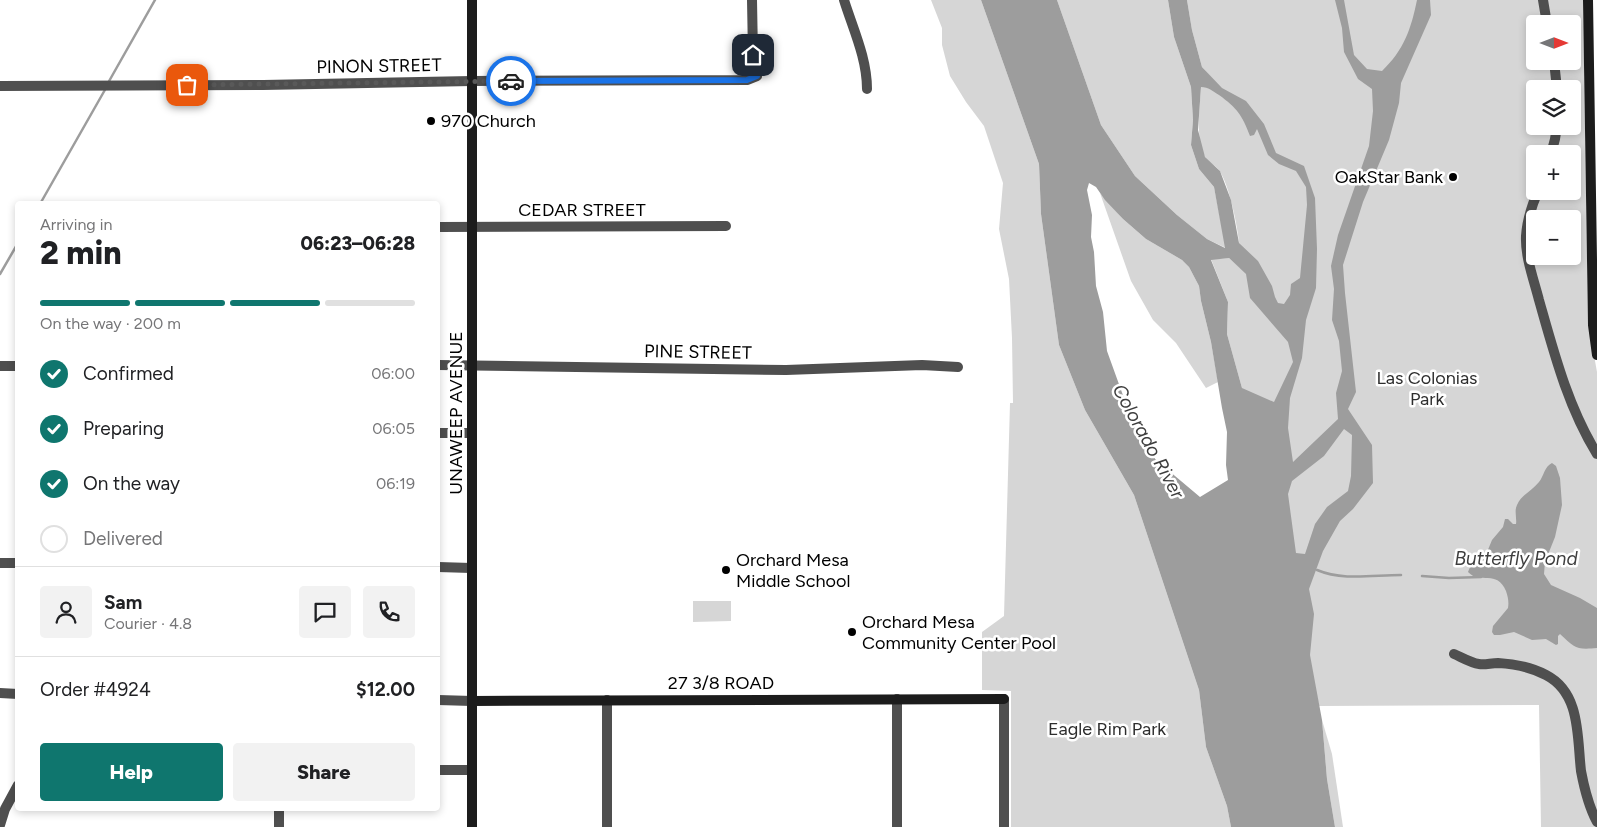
<!DOCTYPE html>
<html lang="en">
<head>
<meta charset="utf-8">
<style>
  :root { --surface:#fff; --page:#f2f2f2; --text:#202124; --muted:#757577; --line:#e0e0e0; --accent:#0f766e }
  body { margin:0; font-family:Figtree,sans-serif; background:var(--page); color:var(--text); height:100vh; display:flex; flex-direction:column; font-size:19px; white-space:nowrap }
  * { box-sizing:border-box; margin:0 }
  p { font-size:16px; color:var(--muted) }
  .icon { flex:none; width:28px; height:28px; fill:none; stroke:currentColor; stroke-width:2; stroke-linecap:round; stroke-linejoin:round }
  .map { position:relative; flex:1; overflow:hidden }
  .details { position:absolute; left:15px; top:201px; width:425px; height:610px; display:flex; flex-direction:column; background:var(--surface); border-radius:5px; box-shadow:0 2px 8px #0003 }
  .details>* { flex:none }
  .needle { width:32px; rotate:90deg }
  .buttons { position:absolute; left:1526px; top:15px; display:grid; gap:10px }
  .buttons a { display:grid; place-items:center; width:55px; height:55px; border-radius:5px; background:var(--surface); box-shadow:0 2px 8px #0003; font-size:25px }
  .pin { position:absolute; display:grid; place-items:center; width:42px; height:42px; color:#fff; margin:-21px; border-radius:10px; box-shadow:0 2px 8px #0006 }
  .courier { position:absolute; display:grid; place-items:center; width:50px; height:50px; margin:-25px; border:4px solid #1a73e8; border-radius:50%; background:#fff; color:#222; box-shadow:0 1px 6px #0007 }
  .summary em { font-style:normal; font-weight:800 }
  .summary div { display:flex; flex-direction:column-reverse }
  .summary { display:flex; align-items:center; justify-content:space-between; height:85px; padding:0 25px }
  h1 { font-size:32px; font-weight:800; line-height:38px }
  .bar { display:grid; grid-template-columns:repeat(4,1fr); gap:8px 5px; align-content:center; height:60px; padding:0 25px }
  .bar i { height:6px; border-radius:4px; background:var(--line) }
  .bar .current { background:var(--accent) }
  .bar p { grid-column:span 4 }
  .line { display:flex; align-items:center; gap:12px; padding:0 25px; border-top:1px solid var(--line) }
  .line div { flex:1 }
  .round { display:grid; place-items:center; flex:none; width:52px; height:52px; border-radius:5px; background:var(--page) }
  ol { padding:0 25px; list-style:none }
  li { display:flex; align-items:center; gap:15px; height:55px }
  li p { margin-inline-start:auto }
  li .icon { padding:5px; border-radius:50%; background:var(--accent); color:#fff; stroke-width:4 }
  li:last-child { color:var(--muted) }
  li i { width:28px; height:28px; border:2px solid var(--line); border-radius:50% }
  .action { display:flex; gap:10px; margin-top:auto; padding:10px 25px }
  .action a { flex:1; height:58px; border-radius:5px; background:var(--accent); color:#fff; font-size:20px; font-weight:800; line-height:58px; text-align:center }
  .action a+a { background:var(--page); color:var(--text) }
  .map>svg:first-child { display:block }
  .green { fill:#d6d6d6; fill-rule:evenodd }
  .water { fill:#9d9d9d; fill-rule:evenodd }
  .lines { fill:none; stroke-linecap:round; stroke-linejoin:round }
  .stream { stroke:#9d9d9d; stroke-width:2.5 }
  .street { stroke:#4f4f4f; stroke-width:10 }
  .secondary { stroke:#1c1c1c; stroke-width:10 }
  .done { stroke:#595959; stroke-width:5; stroke-dasharray:0 9 }
  .route { stroke:#1a73e8; stroke-width:6 }
  .poi-dot { fill:#000; stroke:#fff; stroke-width:2 }
  .labels { text-anchor:middle; stroke-width:5; stroke-linejoin:round; paint-order:stroke }
  .street-label { font-size:18px; fill:#000; stroke:#fff }
  .poi-label { font-size:18px; fill:#000; stroke:#fff; text-anchor:start }
  .park-label { font-size:18px; fill:#2d2d2d; stroke:#fff }
  .water-label { font-size:19px; font-style:italic; fill:#3e3e3e; stroke:#fff }
</style>
</head>
<body>
<div class="map">
<svg width="1597" height="827" viewBox="0 0 1597 827">
  <rect width="100%" height="100%" fill="#fff"/>
  <!-- green -->
  <g class="green">
    <polygon points="931,0 981,0 1039,164 1041,214 1059,345 1085,410 1134,495 1199,690 1206,747 1227,806 1231,827 1011,827 1011,691 982,690 982,632 1004,616 1010,403 1013,403 1012,338 1009,279 999,229 1003,183 984,126 966,102 950,76 942,45 942,28"/>
    <polygon points="1057,0 1168,0 1174,37 1191,87 1193,120 1191,145 1199,169 1214,187 1226,248 1207,239 1177,215 1135,176 1101,125"/>
    <path d="M1187,0H1583L1588,322L1597,372V827H1541L1539,705L1319,706L1263,438L1242,388L1227,334L1228,302L1211,259L1229,258L1240,268C1243,248 1231,187 1219,170C1215,165 1208,162 1205,157C1195,139 1200,107 1201,87H1208L1212,90L1210,76L1202,67L1192,30ZM1535,24H1572V61H1535ZM1535,89H1572V126H1535ZM1535,154H1572V191H1535ZM1535,219H1572V256H1535Z"/>
    <polygon points="1100,193 1123,219 1146,239 1182,260 1189,267 1199,286 1201,301 1211,342 1218,382 1206,388 1176,343 1153,320 1131,281"/>
    <polygon points="693,601 731,601 731,621 693,622"/>
    <polygon points="1322,720 1332,754 1343,827 1335,827 1327,779"/>
  </g>
  <!-- water -->
  <g class="water">
    <path d="M981,0H1057L1101,125L1135,176L1177,215L1207,239L1225,248L1214,187L1199,169L1191,145L1193,120L1191,87L1174,37L1168,0H1187L1192,30L1202,67L1222,88L1246,101L1264,124L1276,153L1304,166L1315,198L1317,249L1316,288L1306,320L1302,358L1290,398L1288,428L1293,462L1338,419L1336,393L1342,371L1339,341L1332,320L1334,289L1331,266L1338,235L1369,146L1373,111L1372,89L1358,79L1344,52L1342,28L1335,0H1344L1354,55L1367,69L1382,71C1404,50 1411,29 1417,0H1430L1431,15L1401,83L1399,103L1389,140L1363,202L1343,265L1345,293L1356,392L1348,409L1372,445L1373,483L1353,509L1340,521L1323,551L1309,589L1314,614L1310,655L1322,720L1327,779L1335,827H1231L1227,806L1206,747L1199,690L1134,495L1085,410L1059,345L1041,214L1039,164ZM1201,87C1209,87 1212,91 1219,95C1237,108 1242,115 1250,136L1254,135L1257,129L1268,155L1279,164L1296,171L1306,187L1307,205L1300,278L1291,284L1290,295L1284,304L1278,303L1275,297L1272,286L1258,261L1239,243L1231,200L1220,171L1205,157L1198,130ZM1089,183L1096,187L1105,200L1123,219L1146,239L1182,260L1189,267L1199,286L1201,301L1211,342L1222,408L1227,432L1226,465L1228,480L1200,497L1156,460L1138,437L1107,351L1103,312L1096,286L1094,252L1091,237L1092,215L1087,190ZM1229,258L1246,274L1250,298L1288,342L1293,362L1274,402L1242,388L1227,334L1228,302L1211,260ZM1344,429L1352,435L1351,476L1348,491L1327,507L1315,524L1305,554L1296,553L1288,494L1292,481L1324,456Z"/>
    <path d="M1552,463L1556,466L1560,478L1562,505L1555,537L1545,562L1544,574L1551,585L1580,598L1597,608V648C1576,650 1575,648 1560,634L1558,636V644L1556,645L1546,639L1532,640L1514,632L1500,635H1494L1492,632L1493,626L1508,608C1509,602 1508,597 1506,591C1497,569 1480,585 1468,572L1470,567L1481,562L1485,557L1492,540L1503,527L1505,519H1508L1513,524H1516C1517,518 1514,511 1517,505C1521,495 1532,491 1539,482C1544,476 1544,467 1552,463Z"/>
  </g>
  <g class="lines">
    <!-- stream -->
    <g class="stream">
      <polyline points="108,83 155,0"/>
      <polyline points="40,204 106,88"/>
      <polyline points="0,274 18,243"/>
      <path d="M1317,570C1343,581 1373,575 1401,575"/>
      <polyline points="1422,576 1449,578 1481,577"/>
    </g>
    <!-- street -->
    <g class="street">
      <path d="M844,0C853,29 867,58 867,89"/>
      <polyline points="1543,0 1547,24"/>
      <polyline points="1554,61 1557,89"/>
      <polyline points="0,86 263,85 472,81 747,80 757,76 753,55 752,0"/>
      <polyline points="1551,154 1555,139 1557,126"/>
      <path d="M1538,191C1532,205 1527,221 1526,236C1525,257 1534,280 1539,300C1554,353 1568,407 1597,454"/>
      <polyline points="438,227 726,226"/>
      <polyline points="438,365 786,370 922,365 958,367"/>
      <polyline points="0,366 18,366"/>
      <polyline points="438,433 472,433"/>
      <polyline points="0,563 18,563"/>
      <polyline points="438,567 471,568"/>
      <path d="M1454,654C1461,657 1471,663 1479,664C1485,665 1491,663 1498,663C1515,664 1531,667 1546,675C1581,693 1577,737 1581,771C1584,787 1589,807 1597,822"/>
      <polyline points="0,693 18,694"/>
      <polyline points="897,699 897,827"/>
      <polyline points="438,700 472,701"/>
      <polyline points="438,770 472,770"/>
      <polyline points="279,809 279,827"/>
      <polyline points="0,825 5,809 18,785"/>
      <polyline points="607,827 607,700"/>
      <polyline points="1004,827 1004,699"/>
    </g>
    <!-- secondary -->
    <g class="secondary">
      <polyline points="1588,0 1593,325 1597,355"/>
      <polyline points="472,701 1004,699"/>
      <polyline points="472,827 472,0"/>
    </g>
  </g>
  <g class="lines">
    <!-- done -->
    <polyline class="done" points="187,85 511,81"/>
    <!-- route -->
    <polyline class="route" points="511,81 747,80 757,76 753,55"/>
  </g>
  <!-- markers -->
  <g class="poi-dot">
    <circle cx="431" cy="121" r="5"/>
    <circle cx="1453" cy="177" r="5"/>
    <circle cx="726" cy="570" r="5"/>
    <circle cx="852" cy="632" r="5"/>
  </g>
  <g class="labels">
    <!-- street labels -->
    <g class="street-label">
      <text transform="translate(379 66) rotate(-1)" y="6">PINON STREET</text>
      <text x="582" y="216">CEDAR STREET</text>
      <text transform="translate(698 352) rotate(1)" y="6">PINE STREET</text>
      <text transform="translate(456 413) rotate(-90)" y="6">UNAWEEP AVENUE</text>
      <text x="721" y="689">27 3/8 ROAD</text>
    </g>
    <!-- poi labels -->
    <g class="poi-label">
      <text x="441" y="127">970 Church</text>
      <text x="1443" y="183" text-anchor="end">OakStar Bank</text>
      <text x="736" y="566">Orchard Mesa<tspan x="736" dy="21">Middle School</tspan></text>
      <text x="862" y="628">Orchard Mesa<tspan x="862" dy="21">Community Center Pool</tspan></text>
    </g>
    <!-- park labels -->
    <g class="park-label">
      <text x="1427" y="384">Las Colonias<tspan x="1427" dy="21">Park</tspan></text>
      <text x="1107" y="735">Eagle Rim Park</text>
    </g>
    <!-- water labels -->
    <g class="water-label">
      <text transform="translate(1149 441) rotate(61)" y="7">Colorado River</text>
      <text x="1516" y="565">Butterfly Pond</text>
    </g>
  </g>
</svg>
<div class="buttons">
<a><svg class="needle" viewBox="-14 -14 28 28"><path d="M0-13l5 13h-10z" fill="#e53935"/><path d="M0 13l5-13h-10z" fill="#757577"/></svg></a>
<a><svg class="icon" aria-label="layers" viewBox="0 0 24 24"><path d="M12 4l9 5-9 5-9-5zM3 14l9 5 9-5"/></svg></a>
<a>+</a>
<a>−</a>
</div>
<div class="pin" style="left:187px;top:85px;background:#ea580c"><svg class="icon" aria-label="bag" viewBox="0 0 24 24"><path d="M5 8h14l-1 12H6zM9 8a3 3 0 0 1 6 0"/></svg></div>
<div class="pin" style="left:753px;top:55px;background:#1f2937"><svg class="icon" aria-label="home" viewBox="0 0 24 24"><path d="M3 11l9-7 9 7M6 9v11h12V9"/></svg></div>
<div class="courier" style="left:511px;top:81px"><svg class="icon" aria-label="car" viewBox="0 0 24 24"><path d="M5 17H2v-5l4-1 3-4h7l3 4 3 1v5h-3M9 17h6M6 11h13"/><circle cx="7" cy="17" r="2"/><circle cx="17" cy="17" r="2"/></svg></div>
<section class="details">
<div class="summary"><div><h1>2 min</h1><p>Arriving in</p></div><em>06:23–06:28</em></div>
<div class="bar"><i class="current"></i><i class="current"></i><i class="current"></i><i></i><p>On the way · 200 m</p></div>
<ol>
<li><svg class="icon" aria-label="check" viewBox="0 0 24 24"><path d="M5 12l5 5 9-10"/></svg>Confirmed<p>06:00</p></li>
<li><svg class="icon" aria-label="check" viewBox="0 0 24 24"><path d="M5 12l5 5 9-10"/></svg>Preparing<p>06:05</p></li>
<li><svg class="icon" aria-label="check" viewBox="0 0 24 24"><path d="M5 12l5 5 9-10"/></svg>On the way<p>06:19</p></li>
<li><i></i>Delivered</li>
</ol>
<div class="line" style="height:90px"><a class="round"><svg class="icon" aria-label="person" viewBox="0 0 24 24"><circle cx="12" cy="8" r="4"/><path d="M4 21q1-7 8-7t8 7"/></svg></a><div><b>Sam</b><p>Courier · 4.8</p></div><a class="round"><svg class="icon" aria-label="chat" viewBox="0 0 24 24"><path d="M4 5h16v11H9l-5 4z"/></svg></a><a class="round"><svg class="icon" aria-label="phone" viewBox="0 0 24 24"><path d="M5 4h4l2 5-3 2q2 4 5 5l2-3 5 2v4C11 20 4 13 5 4z"/></svg></a></div>
<div class="line" style="height:65px"><div>Order #4924</div><b>$12.00</b></div>
<div class="action"><a>Help</a><a>Share</a></div>
</section>
</div>
</body>
</html>
